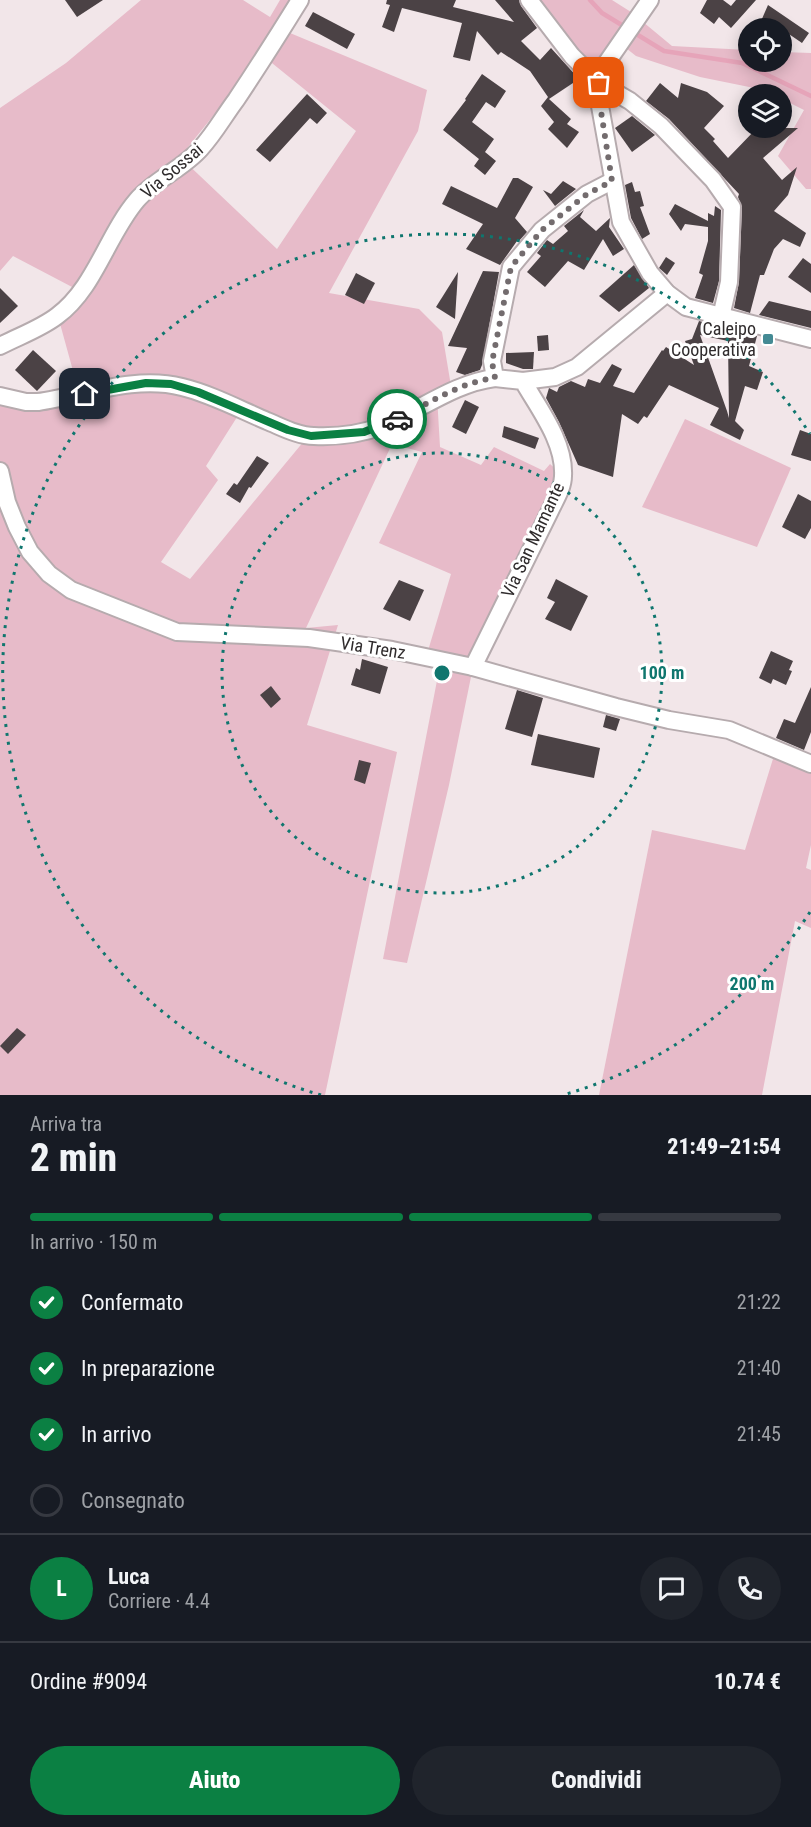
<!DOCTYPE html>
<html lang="it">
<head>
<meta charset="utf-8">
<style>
  :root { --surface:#171b24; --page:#20242c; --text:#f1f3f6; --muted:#9ea1a6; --line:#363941; --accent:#0b8043 }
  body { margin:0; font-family:"Roboto Condensed",sans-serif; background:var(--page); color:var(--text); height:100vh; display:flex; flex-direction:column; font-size:22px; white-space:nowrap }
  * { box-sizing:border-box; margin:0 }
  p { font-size:20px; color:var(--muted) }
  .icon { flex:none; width:33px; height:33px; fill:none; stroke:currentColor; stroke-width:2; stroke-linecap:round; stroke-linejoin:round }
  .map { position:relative; height:1095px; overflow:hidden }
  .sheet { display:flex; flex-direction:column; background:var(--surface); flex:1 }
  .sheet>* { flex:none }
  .fabs { position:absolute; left:738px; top:18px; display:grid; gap:12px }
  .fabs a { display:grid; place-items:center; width:54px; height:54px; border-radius:50%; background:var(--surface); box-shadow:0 3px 15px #0003; font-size:30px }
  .pin { position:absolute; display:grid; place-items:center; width:51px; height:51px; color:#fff; margin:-26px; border-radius:12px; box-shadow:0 3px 9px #0006 }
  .courier { position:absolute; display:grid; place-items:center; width:60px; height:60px; margin:-30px; border:4px solid #0b8043; border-radius:50%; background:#fff; color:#222; box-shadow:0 2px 8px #0007 }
  .summary em { font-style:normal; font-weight:800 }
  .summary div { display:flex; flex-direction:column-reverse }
  .summary { display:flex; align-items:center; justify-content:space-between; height:102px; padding:0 30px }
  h1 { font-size:39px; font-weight:800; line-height:45px }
  .bar { display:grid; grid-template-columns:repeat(4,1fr); gap:9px 6px; align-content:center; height:72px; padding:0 30px }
  .bar i { height:8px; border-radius:4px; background:var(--line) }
  .bar .active { background:var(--accent) }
  .bar p { grid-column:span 4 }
  .line { display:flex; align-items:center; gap:15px; padding:0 30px; border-top:2px solid var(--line) }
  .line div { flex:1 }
  .round { display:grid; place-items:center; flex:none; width:63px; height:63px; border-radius:32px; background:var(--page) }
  ol { padding:0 30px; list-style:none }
  li { display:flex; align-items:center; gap:18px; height:66px }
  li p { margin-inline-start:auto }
  li .icon { padding:6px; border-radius:50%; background:var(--accent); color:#fff; stroke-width:4 }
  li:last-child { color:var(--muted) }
  li i { width:33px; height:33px; border:3px solid var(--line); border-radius:50% }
  .action { display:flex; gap:12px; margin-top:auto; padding:12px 30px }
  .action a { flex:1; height:69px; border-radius:36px; background:var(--accent); color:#fff; font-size:24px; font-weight:800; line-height:69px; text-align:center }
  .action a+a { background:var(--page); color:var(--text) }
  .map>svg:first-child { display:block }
  .green { fill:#e7bbc9; fill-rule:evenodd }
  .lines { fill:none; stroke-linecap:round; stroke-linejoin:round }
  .stream { stroke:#e6a4b9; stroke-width:4.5 }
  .building { fill:#4b4245; fill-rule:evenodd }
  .minor-casing { stroke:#b6abae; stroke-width:20 }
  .minor { stroke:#fff; stroke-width:16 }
  .done { stroke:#736c6e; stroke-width:6; stroke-dasharray:0 10.8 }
  .route { stroke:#0b8043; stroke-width:8 }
  .ring { fill:none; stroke:#0f766e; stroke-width:3; stroke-dasharray:3 6 }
  .poi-dot { fill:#448a94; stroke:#fff; stroke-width:2 }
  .labels { text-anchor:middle; stroke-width:6; stroke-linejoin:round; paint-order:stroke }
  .street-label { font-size:18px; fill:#2f2b2c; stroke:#fff }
  .poi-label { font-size:18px; fill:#2f2b2c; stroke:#fff; text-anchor:end }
  .centre { fill:#0f766e; stroke:#fff; stroke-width:3 }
  .ring-label { font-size:18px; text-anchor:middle; font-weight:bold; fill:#0f766e; stroke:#fff; stroke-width:6; stroke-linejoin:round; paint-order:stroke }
</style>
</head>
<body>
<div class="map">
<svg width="811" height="1095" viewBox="0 0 811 1095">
  <rect width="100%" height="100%" fill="#f2e6e9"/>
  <!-- green -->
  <g class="green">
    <path d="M141,0H243L270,17L280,0H295L278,28L427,90L418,131L329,293L419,309L442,332L452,392L437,396L440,447L481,465L494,447L544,471L550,464L571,483L473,667L449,785L407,963L383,959L441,660L427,654L451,574L379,543L422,452L392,444L306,628L338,625L307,725L397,752L325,1095H0V392L30,396L78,389L56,309L74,288L13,256L0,271V108L66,63ZM262,55L356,131L277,249L180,157ZM239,414L304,441L190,579L161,562L218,480L206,466Z"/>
    <polygon points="533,0 612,0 631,12 672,46 748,50 748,62 782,62 782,52 811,53 811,189 806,189 778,156 804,110 782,99 782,94 773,94 764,90 700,77 636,56 617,41 596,75"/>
    <polygon points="685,419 791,468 757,547 642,507"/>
    <polygon points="776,749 811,764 811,845 806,868 811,870 811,928 795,921 762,1095 599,1095 652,830 745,850"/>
  </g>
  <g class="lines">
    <!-- stream -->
    <g class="stream">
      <polyline points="590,0 602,13 625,27"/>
      <polyline points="633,32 664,51 742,63 811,96"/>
    </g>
  </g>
  <!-- building -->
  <g class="building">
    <polygon points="65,0 103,0 77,17"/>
    <polygon points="387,0 456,0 453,7 514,22 495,0 519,0 521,6 537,28 521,41 540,60 551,48 579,79 549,99 571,119 567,124 579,132 567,148 548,129 554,122 541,106 548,97 530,71 501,52 498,55 477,31 470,61 453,57 462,23 402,8 394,32 382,27 390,5 386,4"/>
    <polygon points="707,0 723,0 731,6 736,0 756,0 731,28 719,17 714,24 700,13"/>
    <polygon points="768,5 809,33 802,43 783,30 782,33 782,28 758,28"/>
    <polygon points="313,12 355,34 347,49 305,26"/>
    <polygon points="482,74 506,91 495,108 486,102 472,122 494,139 485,152 496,161 485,175 474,166 479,159 443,130 466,100 465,99"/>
    <polygon points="660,83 678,98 681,83 707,92 724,106 704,128 715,139 713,141 728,158 757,128 798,128 763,158 782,180 797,167 788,195 774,211 806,233 800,247 783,239 774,249 764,275 760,275 750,313 734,308 739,282 742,207 738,197 739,194 669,119 646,101"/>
    <polygon points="307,94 327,113 317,124 310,118 270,162 256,150"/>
    <polygon points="632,116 655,135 632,152 615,128"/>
    <polygon points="513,178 518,178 533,187 515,218 527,232 518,242 517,241 500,265 466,249 483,224 442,204 451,186 497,208"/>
    <polygon points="563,181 576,189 555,206 543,190 551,194"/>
    <polygon points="632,182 635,192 640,191 644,206 640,207 650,234 642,239 631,218 625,185"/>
    <polygon points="675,204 708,221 708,213 714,216 715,206 721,210 719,281 713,303 695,298 703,275 699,273 708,241 708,227 685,224 681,231 669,214"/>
    <polygon points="584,210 580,217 596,231 610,218 609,227 624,249 613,256 603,239 584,270 568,261 545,287 527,272 541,256 537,253 547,240 553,244 568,231 564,226"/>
    <polygon points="666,257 675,263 667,275 659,268"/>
    <polygon points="803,258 811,264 811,293 788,277"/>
    <polygon points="634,265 649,288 619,312 599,296"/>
    <polygon points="483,271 499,272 482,365 480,370 465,375 456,372 467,348 448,346"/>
    <polygon points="458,272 455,319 436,307"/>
    <polygon points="356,273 375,283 364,304 345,295"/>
    <polygon points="0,288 18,306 0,323"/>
    <polygon points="769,301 811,311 811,328 759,315"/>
    <path d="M699,321L743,332L740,339L745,333L757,336L749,366L763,372L757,390L745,386L735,421L744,430L740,440L710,425L719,408L669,385L647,418L644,416L638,424L622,414L613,477L578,465L559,422L546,398L549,388L557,392L559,387L571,381L585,387L588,379L600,383L612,364L622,369L613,386L634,393L662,350L663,351L666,347L694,365L685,341L692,339ZM700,335L728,341L729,418L727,411Z"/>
    <polygon points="548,335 549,350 538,351 537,336"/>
    <polygon points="33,350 56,371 37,391 15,370"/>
    <polygon points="534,352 533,369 523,369 506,363 506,353"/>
    <polygon points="465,400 479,407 466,434 452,427"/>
    <polygon points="504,426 539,438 535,449 502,437"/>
    <polygon points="800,430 811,434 811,461 791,455"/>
    <polygon points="257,456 269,463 251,488 249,487 240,503 226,494 234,483 237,485"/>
    <polygon points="798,494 811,501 811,528 805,539 782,527"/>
    <polygon points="556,579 588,596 571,631 545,619 555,602 547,598"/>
    <polygon points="399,580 424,590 410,621 383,609"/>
    <polygon points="771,651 793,661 789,670 792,671 786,685 773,679 771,684 759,678"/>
    <polygon points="362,659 388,667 380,694 351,685 356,668 360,670"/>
    <polygon points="271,686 281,699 271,708 260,695"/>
    <polygon points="811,687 811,732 804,750 776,738 784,719 795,723"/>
    <polygon points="517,690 543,698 532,737 505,729"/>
    <polygon points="606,715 620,719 616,731 603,727"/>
    <polygon points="538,734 600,748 594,778 531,765"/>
    <polygon points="359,760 371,763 365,784 354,780"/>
    <polygon points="17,1028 26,1035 8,1054 0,1046"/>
  </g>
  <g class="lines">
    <defs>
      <g id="minor">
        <polyline points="529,0 572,56 599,83 630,101 661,126 713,180 732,207 729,282 721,317"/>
        <polyline points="650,0 603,68 599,83 600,106 621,222 650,273 667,293 686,307 811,339"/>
        <path d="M0,346C19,336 40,329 57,316C95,288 107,235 137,200C155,179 183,169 201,148C214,134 224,116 236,100C258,67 279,34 300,0"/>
        <polyline points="523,381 555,377 577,367 667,293"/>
        <path d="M0,396L26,402H38C85,395 135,375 182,387C211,394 239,409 267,421C282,427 298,436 314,436C337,437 361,434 382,426C419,411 454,383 495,378"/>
        <polyline points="0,471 7,502 17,527 30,552 49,574 71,590 177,632 309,638 392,650 473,667 616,707 669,720 729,730 811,764"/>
        <path d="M473,667L550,511C555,500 563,488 563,476C565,442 539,409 523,381L495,378L492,361L511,267L542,230L587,194L612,181"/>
      </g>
    </defs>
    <!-- minor casing -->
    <use href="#minor" class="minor-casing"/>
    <!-- minor -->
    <use href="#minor" class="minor"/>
  </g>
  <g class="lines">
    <!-- done -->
    <path class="done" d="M397,419C428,404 460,382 495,378L492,362L511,267L542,230L587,194L612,181L600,105L599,83"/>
    <!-- route -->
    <polyline class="route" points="85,394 146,383 171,384 198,392 288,430 311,436 364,432 397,419"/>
  </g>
  <!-- distance rings -->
  <g class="ring">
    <circle cx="442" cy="673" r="220"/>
    <path d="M810 912A439 439 0 0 1 563 1095M321 1095A439 439 0 1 1 810 434"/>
  </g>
  <!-- markers -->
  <rect class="poi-dot" x="762" y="333" width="12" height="12" rx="3"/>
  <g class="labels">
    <!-- street labels -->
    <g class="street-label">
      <text transform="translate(172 171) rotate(-40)" y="6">Via Sossai</text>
      <text transform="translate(533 540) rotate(-65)" y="6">Via San Mamante</text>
      <text transform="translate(373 648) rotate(9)" y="6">Via Trenz</text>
    </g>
    <!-- poi labels -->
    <g class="poi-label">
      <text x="756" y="335">Caleipo<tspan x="756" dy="21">Cooperativa</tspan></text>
    </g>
  </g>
  <circle cx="442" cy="673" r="9" class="centre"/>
  <g class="ring-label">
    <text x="662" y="679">100 m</text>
    <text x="752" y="990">200 m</text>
  </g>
</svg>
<div class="fabs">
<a><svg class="icon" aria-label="locate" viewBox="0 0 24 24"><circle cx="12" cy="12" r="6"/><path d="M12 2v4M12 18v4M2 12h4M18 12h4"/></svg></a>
<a><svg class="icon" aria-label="layers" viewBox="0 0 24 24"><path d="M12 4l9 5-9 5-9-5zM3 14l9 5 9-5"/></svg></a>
</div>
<div class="pin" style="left:599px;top:83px;background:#ea580c"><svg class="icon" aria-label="bag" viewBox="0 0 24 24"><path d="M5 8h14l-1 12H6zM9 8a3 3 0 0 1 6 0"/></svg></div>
<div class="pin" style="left:85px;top:394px;background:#1f2937"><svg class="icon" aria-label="home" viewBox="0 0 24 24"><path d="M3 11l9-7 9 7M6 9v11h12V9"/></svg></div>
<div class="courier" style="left:397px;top:419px"><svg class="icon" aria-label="car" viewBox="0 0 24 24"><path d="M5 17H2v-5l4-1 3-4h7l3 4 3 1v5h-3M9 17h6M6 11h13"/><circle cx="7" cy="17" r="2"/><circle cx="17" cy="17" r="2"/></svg></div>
</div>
<section class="sheet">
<div class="summary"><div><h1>2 min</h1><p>Arriva tra</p></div><em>21:49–21:54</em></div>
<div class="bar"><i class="active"></i><i class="active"></i><i class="active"></i><i></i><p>In arrivo · 150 m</p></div>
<ol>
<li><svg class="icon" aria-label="check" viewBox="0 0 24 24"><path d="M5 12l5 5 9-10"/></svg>Confermato<p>21:22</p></li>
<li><svg class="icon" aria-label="check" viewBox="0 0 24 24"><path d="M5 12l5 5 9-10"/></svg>In preparazione<p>21:40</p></li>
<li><svg class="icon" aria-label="check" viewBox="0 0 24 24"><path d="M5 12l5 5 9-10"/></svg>In arrivo<p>21:45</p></li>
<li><i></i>Consegnato</li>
</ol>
<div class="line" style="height:108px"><b class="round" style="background:var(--accent);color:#fff">L</b><div><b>Luca</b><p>Corriere · 4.4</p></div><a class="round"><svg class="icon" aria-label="chat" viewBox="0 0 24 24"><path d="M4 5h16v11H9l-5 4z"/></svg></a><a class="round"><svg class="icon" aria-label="phone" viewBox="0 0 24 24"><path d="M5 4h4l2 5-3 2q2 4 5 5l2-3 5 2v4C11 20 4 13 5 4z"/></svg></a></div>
<div class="line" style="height:78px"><div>Ordine #9094</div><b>10.74 €</b></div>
<div class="action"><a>Aiuto</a><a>Condividi</a></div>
</section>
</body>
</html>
